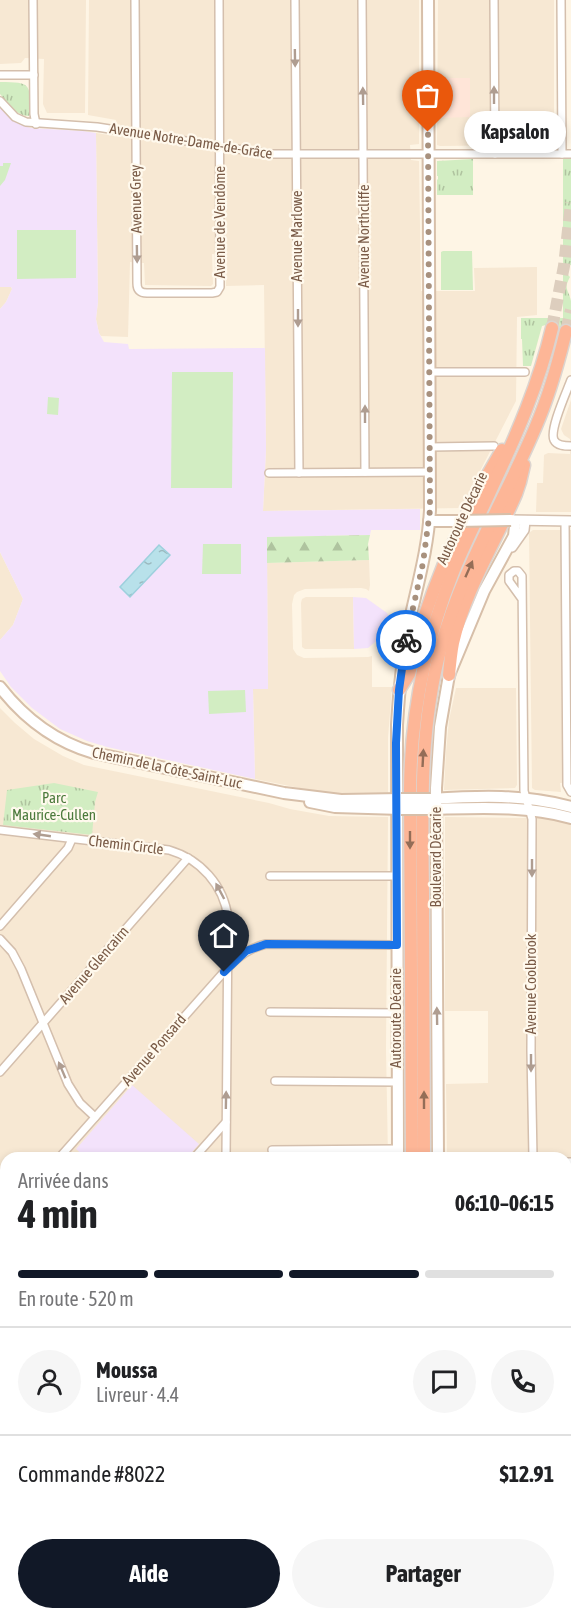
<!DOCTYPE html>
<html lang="fr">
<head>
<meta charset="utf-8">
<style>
  :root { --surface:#fff; --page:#f6f6f6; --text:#202124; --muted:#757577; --line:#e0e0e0; --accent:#111827 }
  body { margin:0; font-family:"Asap Condensed",sans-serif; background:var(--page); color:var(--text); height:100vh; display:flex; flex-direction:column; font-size:22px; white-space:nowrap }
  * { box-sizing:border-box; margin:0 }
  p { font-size:20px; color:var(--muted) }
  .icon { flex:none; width:33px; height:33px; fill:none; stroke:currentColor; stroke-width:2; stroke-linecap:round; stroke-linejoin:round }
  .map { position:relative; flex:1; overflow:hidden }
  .details { position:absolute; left:0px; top:1152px; width:572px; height:468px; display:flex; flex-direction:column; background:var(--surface); border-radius:18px 18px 0 0; box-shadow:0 3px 9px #0003 }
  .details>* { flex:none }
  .pin { position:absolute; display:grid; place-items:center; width:51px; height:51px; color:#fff; margin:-62px -26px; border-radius:50% 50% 50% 0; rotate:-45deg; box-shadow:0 0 6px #0007 }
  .pin .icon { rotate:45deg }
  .courier { position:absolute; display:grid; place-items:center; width:60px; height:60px; margin:-30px; border:4px solid #1a73e8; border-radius:50%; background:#fff; color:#222; box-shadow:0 2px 8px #0007 }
  .bubble { position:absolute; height:42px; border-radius:21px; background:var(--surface); box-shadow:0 3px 9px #0003; font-size:20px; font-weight:700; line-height:42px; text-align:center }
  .summary em { font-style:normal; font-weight:700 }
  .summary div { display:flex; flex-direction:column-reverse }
  .summary { display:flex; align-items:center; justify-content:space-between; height:102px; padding:0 18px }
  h1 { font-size:39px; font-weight:700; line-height:45px }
  .bar { display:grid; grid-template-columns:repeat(4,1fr); gap:9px 6px; align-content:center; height:72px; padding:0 18px }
  .bar i { height:8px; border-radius:4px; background:var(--line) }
  .bar .selected { background:var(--accent) }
  .bar p { grid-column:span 4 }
  .line { display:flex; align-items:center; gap:15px; padding:0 18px; border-top:2px solid var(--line) }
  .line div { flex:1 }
  .round { display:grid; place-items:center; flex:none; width:63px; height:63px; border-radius:32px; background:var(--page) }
  .action { display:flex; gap:12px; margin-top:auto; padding:12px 18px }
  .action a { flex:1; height:69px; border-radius:36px; background:var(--accent); color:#fff; font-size:24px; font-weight:700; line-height:69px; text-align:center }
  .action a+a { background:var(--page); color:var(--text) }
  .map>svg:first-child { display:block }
  .residential { fill:#f7e8d3 }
  .commercial { fill:#ffe5d8 }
  .education { fill:#f3e2fb }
  .grass { fill:url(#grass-tufts) }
  .forest { fill:url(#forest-firs) }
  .pitch { fill:#d2edc2 }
  .water { fill:url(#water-ripples); stroke:#9dd0dd; stroke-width:1.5 }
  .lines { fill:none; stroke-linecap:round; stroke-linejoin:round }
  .motorway-tunnel { stroke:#ddcebe; stroke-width:12; stroke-dasharray:12 6; stroke-linecap:butt }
  .minor-casing { stroke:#d4bfad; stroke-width:10 }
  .tertiary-casing { stroke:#d4bfad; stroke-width:12 }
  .secondary-casing { stroke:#d7bfa9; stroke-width:14 }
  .motorway-casing { stroke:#dcd4cf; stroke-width:15 }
  .minor { stroke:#fff; stroke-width:7 }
  .tertiary { stroke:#fff; stroke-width:9 }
  .secondary { stroke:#fff; stroke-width:10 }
  .motorway { stroke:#fdb697; stroke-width:12 }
  .secondary-bridge-casing { stroke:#d7bfa9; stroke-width:14; stroke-linecap:butt }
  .secondary-bridge { stroke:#fff; stroke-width:10 }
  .oneway { fill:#af9d91 }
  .oneway2 { fill:#946d57 }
  .done { stroke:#a8917e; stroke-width:6; stroke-dasharray:0 10.8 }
  .route { stroke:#1a73e8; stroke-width:8 }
  .labels { text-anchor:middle; stroke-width:4.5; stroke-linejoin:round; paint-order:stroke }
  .street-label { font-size:15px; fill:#7a5b47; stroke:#fff9ed }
  .park-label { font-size:15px; fill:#4c7a3c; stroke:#fff9ed }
</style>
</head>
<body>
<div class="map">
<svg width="571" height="1620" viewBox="0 0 571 1620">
  <defs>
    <pattern id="grass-tufts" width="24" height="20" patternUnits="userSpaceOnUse" patternTransform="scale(1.5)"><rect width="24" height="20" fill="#d2edc2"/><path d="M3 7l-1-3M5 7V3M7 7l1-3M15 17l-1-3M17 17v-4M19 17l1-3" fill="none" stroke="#afc39f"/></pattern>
    <pattern id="forest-firs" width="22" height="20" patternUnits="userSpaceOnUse" patternTransform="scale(1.5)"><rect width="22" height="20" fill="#d2edc2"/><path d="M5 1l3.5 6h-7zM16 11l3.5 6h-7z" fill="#afc39f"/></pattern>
    <pattern id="water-ripples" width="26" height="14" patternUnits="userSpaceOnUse" patternTransform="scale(1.5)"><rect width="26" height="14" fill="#b8e1ea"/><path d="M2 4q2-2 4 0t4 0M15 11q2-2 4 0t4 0" fill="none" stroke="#9bb9bf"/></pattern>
  </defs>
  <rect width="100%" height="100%" fill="#fef5e5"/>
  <!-- residential -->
  <g class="residential">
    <polygon points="0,0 86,0 85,113 47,113 43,104 44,59 25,58 21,63 0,64"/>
    <polygon points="89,0 419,0 419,144 410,145 411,160 419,161 421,291 475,291 474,268 537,267 537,315 517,317 516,401 461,508 263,511 266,450 264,285 226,286 227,255 212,254 213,284 211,286 145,285 144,263 130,262 128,337 101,336 99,333 96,319 98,302 96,133 115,136 116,120 88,115"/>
    <polygon points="438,0 554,0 554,142 549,145 440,146 437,145"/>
    <polygon points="0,287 11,287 12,289 6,302 0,309"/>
    <polygon points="571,400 571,512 536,512 537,483 543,483 544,455 548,453 570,454 570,439 564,435 561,429"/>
    <polygon points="533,530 571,530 571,783 560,783 561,792 535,790 532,788 529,533"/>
    <polygon points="0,552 23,599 13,625 0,640"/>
    <polygon points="369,560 370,585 369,591 366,589 361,588 305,589 297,592 294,595 292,604 293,646 293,649 297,655 304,658 368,657 372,656 372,687 392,687 388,738 388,793 335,794 319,792 255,779 253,689 268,688 267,563"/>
    <polygon points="306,597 353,597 354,649 305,649 302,647 301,603 302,599"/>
    <polygon points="456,688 516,688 517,785 515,788 444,790 446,752 449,720"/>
    <polygon points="0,708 15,723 34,739 63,756 84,765 269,803 290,809 329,816 388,817 386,1049 388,1158 6,1158 6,1361 0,1361"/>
    <polygon points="542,815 571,823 571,1285 566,1285 566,1158 498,1158 497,1156 447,1155 446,1084 488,1083 488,1011 445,1011 445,817 523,818"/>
    <polygon points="0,1387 5,1387 6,1395 6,1614 10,1614 10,1620 0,1620"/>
    <polygon points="566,1405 566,1413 571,1413 571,1620 497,1620 497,1614 566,1614"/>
    <rect x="26" y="1614" width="342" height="6"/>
  </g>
  <!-- commercial -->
  <g class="commercial">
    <polygon points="440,78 470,78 470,117 439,118"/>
    <polygon points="566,1369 571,1369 571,1411 567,1411 567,1404 566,1403"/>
    <rect x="368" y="1614" width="27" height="6"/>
    <polygon points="451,1614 491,1614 491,1620 452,1620"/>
  </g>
  <!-- education -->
  <g class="education">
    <polygon points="0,106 14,120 30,128 83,131 96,133 98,302 96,319 99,333 104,342 128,344 129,349 265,348 266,450 263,511 420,509 420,530 371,530 370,535 267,537 268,689 253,689 255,779 107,747 87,741 60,729 32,708 11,687 0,671 0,640 13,625 23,599 0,552 0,309 6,302 12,289 11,287 0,287"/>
    <polygon points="353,597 366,598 387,613 390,618 391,625 387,632 368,648 354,649"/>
    <polygon points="132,1085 199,1144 187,1158 86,1158 76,1149"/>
    <rect x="566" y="1288" width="5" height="57"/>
  </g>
  <!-- grass -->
  <g class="grass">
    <path d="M0,82C32,82 31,84 29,116C16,116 8,103 0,94Z"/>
    <path d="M571,158V265L566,266V273L570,277C563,289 569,290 571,301C571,309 571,319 571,327H569L566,329L546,325L542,326L531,366H523L522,339H521V318H563V159Z"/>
    <polygon points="473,159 473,195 437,195 437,180 438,179 438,176 437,176 437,161"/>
    <polygon points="3,163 11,163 5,180 0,186 0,166 3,166"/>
    <polygon points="54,783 98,792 95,802 92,835 3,825 7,790"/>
  </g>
  <!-- forest -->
  <polygon class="forest" points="370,535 368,544 369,560 267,563 267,537"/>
  <!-- pitch -->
  <g class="pitch">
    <polygon points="17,230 76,230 76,278 17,279"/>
    <polygon points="443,251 472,251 473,290 441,290 441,252"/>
    <polygon points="172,372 233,372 232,488 171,488"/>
    <polygon points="48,397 59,398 58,415 47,414"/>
    <polygon points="203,544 241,544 241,574 202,574"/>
    <polygon points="245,690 246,712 209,714 208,691"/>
  </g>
  <!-- water -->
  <polygon class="water" points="159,545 170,555 130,597 120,587"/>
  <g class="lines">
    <!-- motorway-tunnel -->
    <g class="motorway-tunnel">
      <polyline points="552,328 564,266 571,203"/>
      <polyline points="566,331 571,310"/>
    </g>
    <defs>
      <g id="minor">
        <polyline points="33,0 34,114 36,124"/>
        <path d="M135,0L137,283C137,290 140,293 147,293H212L217,292L220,287L219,0"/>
        <polyline points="295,0 299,473"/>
        <polyline points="362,0 365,472"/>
        <polyline points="494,0 495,154"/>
        <polyline points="561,0 562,154"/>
        <polyline points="0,75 34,75"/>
        <polyline points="0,101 15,117 26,122 97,127 269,154 571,154"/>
        <polyline points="430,372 525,372"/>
        <path d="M571,380C567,391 549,430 554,440C557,446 565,446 571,446"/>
        <polyline points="430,447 494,446"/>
        <polyline points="269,473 430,472"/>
        <polyline points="565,521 567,785 571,792"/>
        <polyline points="522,599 509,581 509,575 514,571 518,571 522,576 524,791 532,819 531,1051 533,1158"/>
        <path d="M0,830L169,850C200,859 224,885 228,918L226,1158"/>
        <polyline points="270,876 397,876"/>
        <polyline points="0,926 68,848 72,839"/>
        <polyline points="0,939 12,952 21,969 68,1084 80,1103 95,1117"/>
        <polyline points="270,1012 397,1013"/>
        <polyline points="0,1072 188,858"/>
        <polyline points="275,1081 398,1082"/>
        <polyline points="272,1150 398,1149"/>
        <path d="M59,1158L215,982C229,966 243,949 266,944L397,945"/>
        <polyline points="194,1158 226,1122"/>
        <polyline points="566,1162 571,1162"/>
        <polyline points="0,1232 6,1222"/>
        <polyline points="0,1293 6,1293"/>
        <polyline points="0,1453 6,1453"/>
        <polyline points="0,1526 6,1526"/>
        <polyline points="0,1596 6,1596"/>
        <polyline points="18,1614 18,1620"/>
        <polyline points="235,1614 235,1620"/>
        <polyline points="279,1614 279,1620"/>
        <polyline points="339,1614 339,1620"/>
        <polyline points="539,1614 540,1620"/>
      </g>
      <g id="tertiary">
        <polyline points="511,520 571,521"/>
        <polyline points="512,547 524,530 525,521"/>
        <polyline points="566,1352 571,1352"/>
        <polyline points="566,1361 571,1361"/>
        <polyline points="0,1374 6,1374"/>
      </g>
      <g id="secondary">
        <polyline points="429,521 457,521"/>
        <path d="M0,687C24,718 56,742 94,753L284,793L341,800L401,799"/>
        <path d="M431,799C478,796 525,794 571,807"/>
        <polyline points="310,802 335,807 401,809"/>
        <path d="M431,809C478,808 525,805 571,818"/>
        <path d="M398,1158L397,725C399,691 402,658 409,624C417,586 428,549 430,510L428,0"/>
        <polyline points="438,1158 436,788 440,727 449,675 484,591 514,536 515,526 511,520"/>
        <polyline points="404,1614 404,1620"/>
        <polyline points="441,1614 441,1620"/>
      </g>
      <g id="motorway">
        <path d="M449,675C450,664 451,653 453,643C465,590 495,543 516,494L520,482L524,465"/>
        <polyline points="399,690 409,674 420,629 433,592 446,559 476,495 502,450"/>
        <path d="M412,1158L410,789C411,714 425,642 453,572C465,542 480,514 493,485C517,434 539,383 552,328"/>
        <path d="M424,1158C424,1070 423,983 423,895C422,811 419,728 441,647C462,569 505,500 536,426C549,396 558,364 566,331"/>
        <polyline points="416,1614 416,1620"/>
        <polyline points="429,1614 429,1620"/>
      </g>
    </defs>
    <!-- minor casing -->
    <use href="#minor" class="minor-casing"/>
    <!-- tertiary casing -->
    <use href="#tertiary" class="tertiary-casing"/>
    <!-- secondary casing -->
    <use href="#secondary" class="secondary-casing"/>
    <!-- motorway casing -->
    <use href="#motorway" class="motorway-casing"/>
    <!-- minor -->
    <use href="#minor" class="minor"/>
    <!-- tertiary -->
    <use href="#tertiary" class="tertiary"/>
    <!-- secondary -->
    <use href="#secondary" class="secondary"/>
    <!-- motorway -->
    <use href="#motorway" class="motorway"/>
    <defs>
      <g id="secondary-bridge">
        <polyline points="457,521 511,520"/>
        <polyline points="401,799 430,799"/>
        <polyline points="401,809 430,809"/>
      </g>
    </defs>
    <!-- secondary-bridge casing -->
    <use href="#secondary-bridge" class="secondary-bridge-casing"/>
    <!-- secondary-bridge -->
    <use href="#secondary-bridge" class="secondary-bridge"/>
  </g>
  <!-- one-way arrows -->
  <defs><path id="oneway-solid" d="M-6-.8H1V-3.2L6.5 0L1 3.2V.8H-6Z" transform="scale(1.5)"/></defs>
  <g class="oneway">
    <use href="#oneway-solid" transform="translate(295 58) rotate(89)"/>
    <use href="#oneway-solid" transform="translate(494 95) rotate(-90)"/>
    <use href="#oneway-solid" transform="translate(363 96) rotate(-91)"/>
    <use href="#oneway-solid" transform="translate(137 254) rotate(89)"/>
    <use href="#oneway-solid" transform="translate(298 318) rotate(90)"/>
    <use href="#oneway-solid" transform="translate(365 414) rotate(-90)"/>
    <use href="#oneway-solid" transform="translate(42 835) rotate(-172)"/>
    <use href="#oneway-solid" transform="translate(532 868) rotate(90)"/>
    <use href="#oneway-solid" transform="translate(220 891) rotate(-118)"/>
    <use href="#oneway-solid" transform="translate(437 1016) rotate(-91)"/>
    <use href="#oneway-solid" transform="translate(531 1063) rotate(90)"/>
    <use href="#oneway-solid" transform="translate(62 1070) rotate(-113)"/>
    <use href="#oneway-solid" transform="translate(226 1100) rotate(-89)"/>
  </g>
  <g class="oneway2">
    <use href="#oneway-solid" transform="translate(469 569) rotate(-66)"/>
    <use href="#oneway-solid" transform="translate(423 758) rotate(-87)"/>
    <use href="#oneway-solid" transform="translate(410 840) rotate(90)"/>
    <use href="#oneway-solid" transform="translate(424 1100) rotate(-90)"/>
  </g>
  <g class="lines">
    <!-- done -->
    <polyline class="done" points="406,640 423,563 430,510 428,132"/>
    <!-- route -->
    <polyline class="route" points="224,972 246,951 266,944 397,945 396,743 399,690 406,640"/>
  </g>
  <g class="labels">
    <!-- street labels -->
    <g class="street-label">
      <text transform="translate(191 141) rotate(9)" y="5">Avenue Notre-Dame-de-Grâce</text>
      <text transform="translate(136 199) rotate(-91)" y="5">Avenue Grey</text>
      <text transform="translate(220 222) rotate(-90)" y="5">Avenue de Vendôme</text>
      <text transform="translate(297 236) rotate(-90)" y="5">Avenue Marlowe</text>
      <text transform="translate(364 236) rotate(-90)" y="5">Avenue Northcliffe</text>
      <text transform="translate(462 518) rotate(-65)" y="5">Autoroute Décarie</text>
      <text transform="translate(167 768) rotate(12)" y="5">Chemin de la Côte-Saint-Luc</text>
      <text transform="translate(126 845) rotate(7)" y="5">Chemin Circle</text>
      <text transform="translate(436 857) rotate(-90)" y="5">Boulevard Décarie</text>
      <text transform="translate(94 965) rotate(-49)" y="5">Avenue Glencairn</text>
      <text transform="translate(531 984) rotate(-90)" y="5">Avenue Coolbrook</text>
      <text transform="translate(396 1018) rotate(-90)" y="5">Autoroute Décarie</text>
      <text transform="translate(154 1050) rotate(-49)" y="5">Avenue Ponsard</text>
    </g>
    <!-- park labels -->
    <g class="park-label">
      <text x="54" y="803">Parc<tspan x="54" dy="17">Maurice-Cullen</tspan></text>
    </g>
  </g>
</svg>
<div class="pin" style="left:428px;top:132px;background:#ea580c"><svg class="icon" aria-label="bag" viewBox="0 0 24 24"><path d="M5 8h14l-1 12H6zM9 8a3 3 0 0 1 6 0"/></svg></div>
<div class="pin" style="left:224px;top:972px;background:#1f2937"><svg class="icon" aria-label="home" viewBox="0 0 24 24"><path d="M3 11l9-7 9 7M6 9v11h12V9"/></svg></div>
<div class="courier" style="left:406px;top:640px"><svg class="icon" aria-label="bike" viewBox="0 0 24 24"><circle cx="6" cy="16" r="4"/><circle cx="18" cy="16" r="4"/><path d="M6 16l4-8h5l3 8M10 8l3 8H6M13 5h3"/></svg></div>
<div class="bubble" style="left:464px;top:111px;width:102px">Kapsalon</div>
<section class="details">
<div class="summary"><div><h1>4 min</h1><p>Arrivée dans</p></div><em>06:10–06:15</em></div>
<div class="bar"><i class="selected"></i><i class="selected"></i><i class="selected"></i><i></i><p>En route · 520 m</p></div>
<div class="line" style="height:108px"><a class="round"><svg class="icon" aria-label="person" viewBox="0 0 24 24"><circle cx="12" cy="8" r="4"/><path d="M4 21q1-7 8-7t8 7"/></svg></a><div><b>Moussa</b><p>Livreur · 4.4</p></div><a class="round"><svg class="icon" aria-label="chat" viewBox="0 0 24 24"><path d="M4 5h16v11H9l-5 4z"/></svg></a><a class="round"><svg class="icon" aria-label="phone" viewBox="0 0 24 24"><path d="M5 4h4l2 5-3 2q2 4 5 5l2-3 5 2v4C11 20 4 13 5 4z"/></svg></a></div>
<div class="line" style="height:78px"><div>Commande #8022</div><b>$12.91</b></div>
<div class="action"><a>Aide</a><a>Partager</a></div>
</section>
</div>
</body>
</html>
